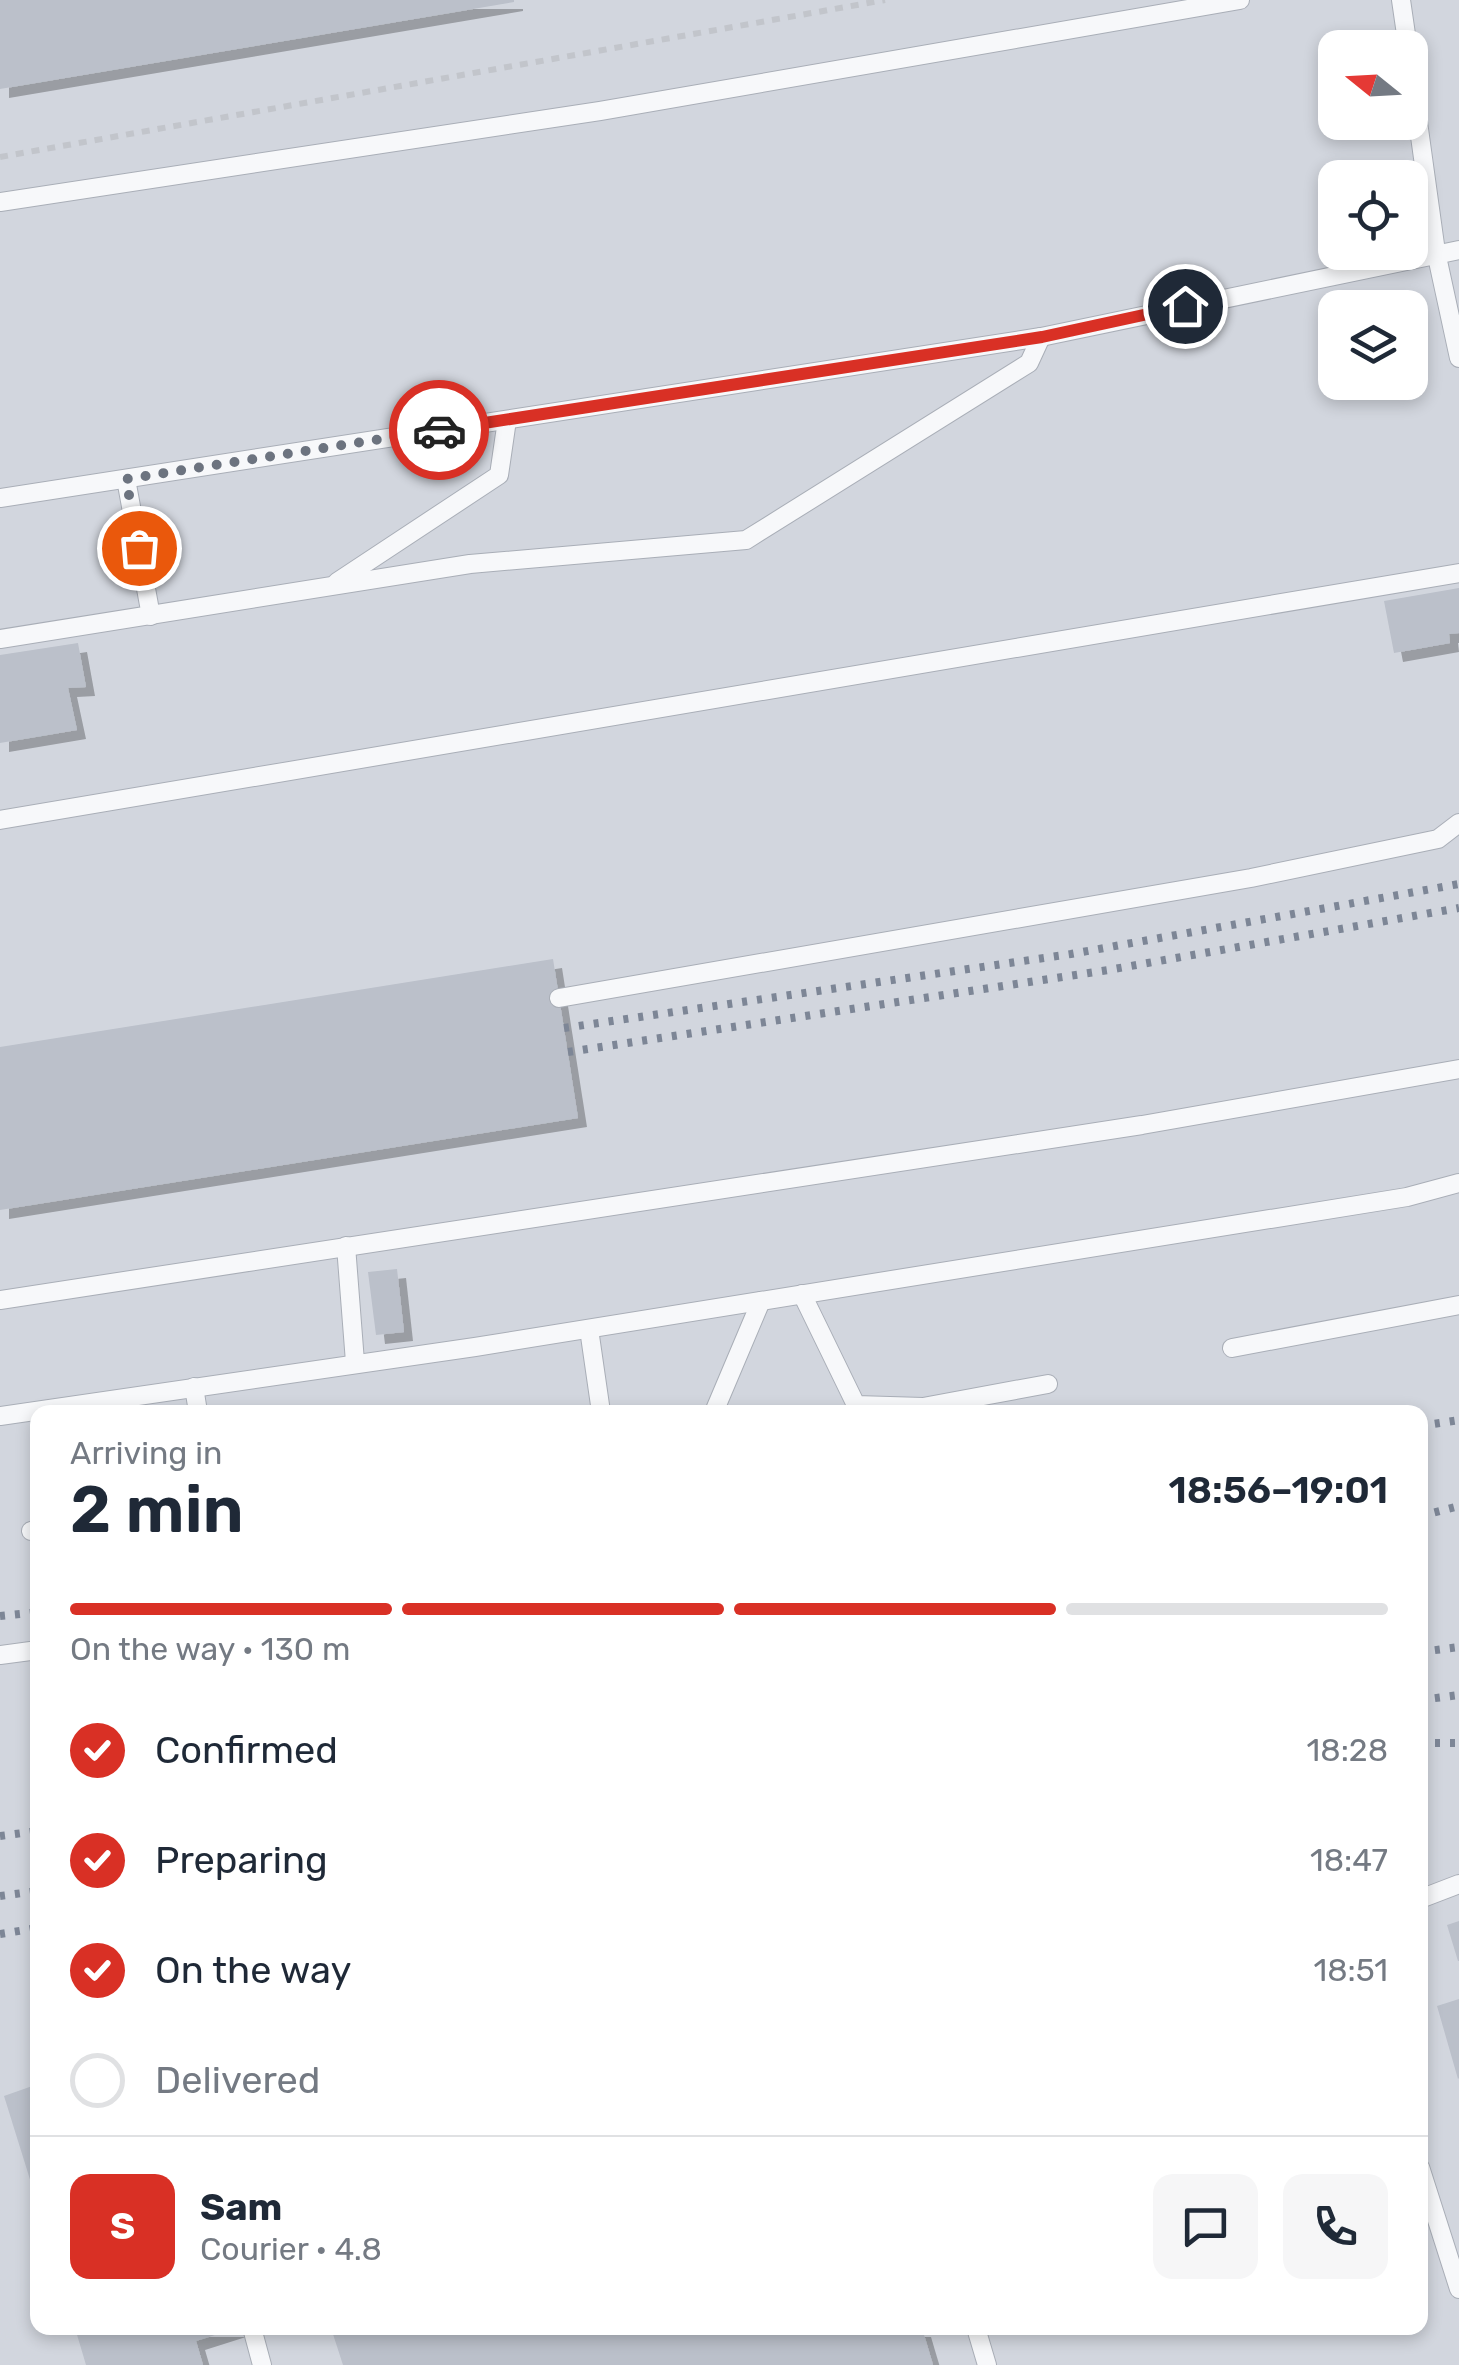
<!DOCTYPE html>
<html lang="en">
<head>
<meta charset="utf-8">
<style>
  :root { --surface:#fff; --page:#f6f6f7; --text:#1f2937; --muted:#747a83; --line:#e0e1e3; --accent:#d93025 }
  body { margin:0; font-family:Rubik,sans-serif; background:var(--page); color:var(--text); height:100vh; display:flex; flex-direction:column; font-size:38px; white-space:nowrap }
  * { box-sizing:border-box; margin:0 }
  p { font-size:32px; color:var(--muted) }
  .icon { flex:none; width:55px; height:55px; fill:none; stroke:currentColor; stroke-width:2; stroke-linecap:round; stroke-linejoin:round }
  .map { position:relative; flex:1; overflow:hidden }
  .side { position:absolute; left:30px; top:1405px; width:1398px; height:930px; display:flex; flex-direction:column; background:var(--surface); border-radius:20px; box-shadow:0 5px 15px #0003 }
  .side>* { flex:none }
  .needle { width:65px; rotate:288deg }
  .buttons { position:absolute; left:1318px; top:30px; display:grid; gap:20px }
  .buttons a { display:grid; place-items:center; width:110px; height:110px; border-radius:20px; background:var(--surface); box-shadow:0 5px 15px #0003; font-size:50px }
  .pin { position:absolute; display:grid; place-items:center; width:85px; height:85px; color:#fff; margin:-42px; border:5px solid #fff; border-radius:50%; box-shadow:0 2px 10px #0007 }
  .courier { position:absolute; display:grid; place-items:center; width:100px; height:100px; margin:-50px; border:8px solid #d93025; border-radius:50%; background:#fff; color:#222; box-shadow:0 2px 12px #0007 }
  .overview em { font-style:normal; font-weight:600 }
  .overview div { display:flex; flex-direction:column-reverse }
  .overview { display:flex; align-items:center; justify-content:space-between; height:170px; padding:0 40px }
  h1 { font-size:65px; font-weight:600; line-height:75px }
  .bar { display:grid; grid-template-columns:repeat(4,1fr); gap:15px 10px; align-content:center; height:120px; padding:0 40px }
  .bar i { height:12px; border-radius:8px; background:var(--line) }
  .bar .current { background:var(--accent) }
  .bar p { grid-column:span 4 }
  .line { display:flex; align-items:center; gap:25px; padding:0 40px; border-top:2px solid var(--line) }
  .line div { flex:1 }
  .round { display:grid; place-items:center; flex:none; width:105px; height:105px; border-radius:20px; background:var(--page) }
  ol { padding:0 40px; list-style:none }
  li { display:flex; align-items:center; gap:30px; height:110px }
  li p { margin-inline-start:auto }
  li .icon { padding:10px; border-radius:50%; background:var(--accent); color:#fff; stroke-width:4 }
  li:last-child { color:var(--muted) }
  li i { width:55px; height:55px; border:5px solid var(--line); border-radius:50% }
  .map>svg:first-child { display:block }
  .built { fill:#d2d6de; fill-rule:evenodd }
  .building { fill:#bbc0ca; filter:url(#shadow) }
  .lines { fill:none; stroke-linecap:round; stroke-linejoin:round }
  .service-casing { stroke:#a9aeb7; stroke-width:20 }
  .path { stroke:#c2c5cb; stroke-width:6; stroke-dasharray:8 8; stroke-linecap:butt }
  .service { stroke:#f7f8fa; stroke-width:18 }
  .rail { stroke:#7d8696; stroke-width:8; stroke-dasharray:5 10; stroke-linecap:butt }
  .done { stroke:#6c737f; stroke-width:10; stroke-dasharray:0 18 }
  .route { stroke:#d93025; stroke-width:12 }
</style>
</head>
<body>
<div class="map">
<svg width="1459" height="2365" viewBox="0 0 1459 2365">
  <defs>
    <filter id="shadow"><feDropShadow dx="9" dy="9" stdDeviation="0" flood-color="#0004"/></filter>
  </defs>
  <rect width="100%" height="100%" fill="#e4e7ec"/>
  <!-- built -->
  <path class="built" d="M0,0H1459V2365H0ZM1335,48H1410V122H1335ZM1335,178H1410V252H1335ZM1335,308H1410V382H1335ZM38,1412H1420V2328H38Z"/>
  <!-- building -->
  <g class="building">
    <polygon points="0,0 514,0 514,2 0,89"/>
    <polygon points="1459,588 1459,633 1449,634 1450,643 1394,653 1384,601"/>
    <polygon points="78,643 86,687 68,688 77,730 0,743 0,655"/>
    <polygon points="553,959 578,1118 0,1210 0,1047"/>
    <polygon points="397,1269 404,1332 376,1335 368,1272"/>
    <polygon points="1459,1921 1459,1961 1458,1961 1447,1925"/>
    <polygon points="1459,1999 1459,2078 1458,2079 1437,2006"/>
    <polygon points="38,2084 38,2202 37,2202 4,2096"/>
    <polygon points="75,2328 237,2328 196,2341 203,2365 86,2365"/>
    <polygon points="331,2328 922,2328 933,2365 343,2365"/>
  </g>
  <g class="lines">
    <defs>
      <g id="service">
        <polyline points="1401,0 1408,48"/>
        <polyline points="1410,64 1436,252 1459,358"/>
        <polyline points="0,202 600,111 1240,0"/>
        <polyline points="126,479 151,616"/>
        <polyline points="0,498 1041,337 1459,250"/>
        <polyline points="337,582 499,475 507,420"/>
        <polyline points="0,639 470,564 746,540 1029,363 1041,337"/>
        <polyline points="0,820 1459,573"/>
        <polyline points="559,998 1251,878 1438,839 1459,823"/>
        <polyline points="346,1246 355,1362"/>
        <polyline points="802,1294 856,1405 923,1407 1048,1384"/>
        <polyline points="0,1300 1142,1125 1459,1069"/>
        <polyline points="589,1329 601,1412"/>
        <polyline points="1232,1348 1459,1305"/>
        <polyline points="194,1387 198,1412"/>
        <polyline points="714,1412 761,1301"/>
        <polyline points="0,1416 475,1347 1407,1197 1459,1183"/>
        <polyline points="31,1531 38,1530"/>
        <polyline points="0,1655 38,1650"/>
        <polyline points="1420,1899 1459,1884"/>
        <polyline points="1420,2167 1459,2289"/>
        <polyline points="252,2328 262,2365"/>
        <polyline points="976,2328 987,2365"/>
      </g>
    </defs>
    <!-- service casing -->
    <use href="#service" class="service-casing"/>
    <!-- path -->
    <polyline class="path" points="0,157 885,0"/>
    <!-- service -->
    <use href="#service" class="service"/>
    <!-- rail -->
    <g class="rail">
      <polyline points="564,1028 1071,954 1459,884"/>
      <polyline points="568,1052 1108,970 1459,908"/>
      <polyline points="1420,1426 1459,1420"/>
      <polyline points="1420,1516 1459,1506"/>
      <polyline points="0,1616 38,1612"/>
      <polyline points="1420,1652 1459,1647"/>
      <polyline points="1420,1700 1459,1695"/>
      <polyline points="1420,1743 1459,1743"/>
      <polyline points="0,1836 38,1831"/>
      <polyline points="0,1896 38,1891"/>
      <polyline points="0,1934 38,1928"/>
    </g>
  </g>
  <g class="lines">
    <!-- done -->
    <polyline class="done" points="139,548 126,479 439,430"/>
    <!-- route -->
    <polyline class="route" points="439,430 1042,337 1185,306"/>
  </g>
</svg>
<div class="buttons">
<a><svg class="needle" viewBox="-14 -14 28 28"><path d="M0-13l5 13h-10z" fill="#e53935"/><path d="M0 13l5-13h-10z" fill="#747a83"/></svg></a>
<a><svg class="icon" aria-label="locate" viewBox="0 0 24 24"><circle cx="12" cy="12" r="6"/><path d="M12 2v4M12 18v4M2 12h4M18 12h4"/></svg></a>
<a><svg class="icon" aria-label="layers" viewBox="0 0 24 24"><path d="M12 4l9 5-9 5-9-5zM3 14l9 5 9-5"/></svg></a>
</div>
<div class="pin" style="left:139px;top:548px;background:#ea580c"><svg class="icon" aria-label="bag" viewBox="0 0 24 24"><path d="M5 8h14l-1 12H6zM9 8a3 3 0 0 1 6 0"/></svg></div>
<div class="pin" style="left:1185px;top:306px;background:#1f2937"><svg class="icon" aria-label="home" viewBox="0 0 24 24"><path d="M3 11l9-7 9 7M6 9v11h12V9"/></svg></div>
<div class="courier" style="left:439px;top:430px"><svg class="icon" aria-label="car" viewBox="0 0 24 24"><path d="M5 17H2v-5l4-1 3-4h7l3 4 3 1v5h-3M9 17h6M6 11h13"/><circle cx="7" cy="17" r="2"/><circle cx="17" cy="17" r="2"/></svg></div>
<section class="side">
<div class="overview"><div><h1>2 min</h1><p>Arriving in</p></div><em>18:56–19:01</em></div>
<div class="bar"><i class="current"></i><i class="current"></i><i class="current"></i><i></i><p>On the way · 130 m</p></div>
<ol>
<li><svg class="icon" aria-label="check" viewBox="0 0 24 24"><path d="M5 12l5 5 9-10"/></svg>Confirmed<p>18:28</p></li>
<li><svg class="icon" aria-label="check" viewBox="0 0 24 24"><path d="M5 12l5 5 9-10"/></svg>Preparing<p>18:47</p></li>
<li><svg class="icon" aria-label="check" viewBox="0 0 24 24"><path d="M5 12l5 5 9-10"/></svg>On the way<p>18:51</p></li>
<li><i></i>Delivered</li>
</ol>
<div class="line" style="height:180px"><b class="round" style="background:var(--accent);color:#fff">S</b><div><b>Sam</b><p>Courier · 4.8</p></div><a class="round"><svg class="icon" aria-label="chat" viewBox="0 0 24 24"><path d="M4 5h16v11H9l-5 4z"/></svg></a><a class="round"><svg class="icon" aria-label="phone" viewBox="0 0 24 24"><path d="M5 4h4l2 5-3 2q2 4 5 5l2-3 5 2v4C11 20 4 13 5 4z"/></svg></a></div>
</section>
</div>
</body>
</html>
